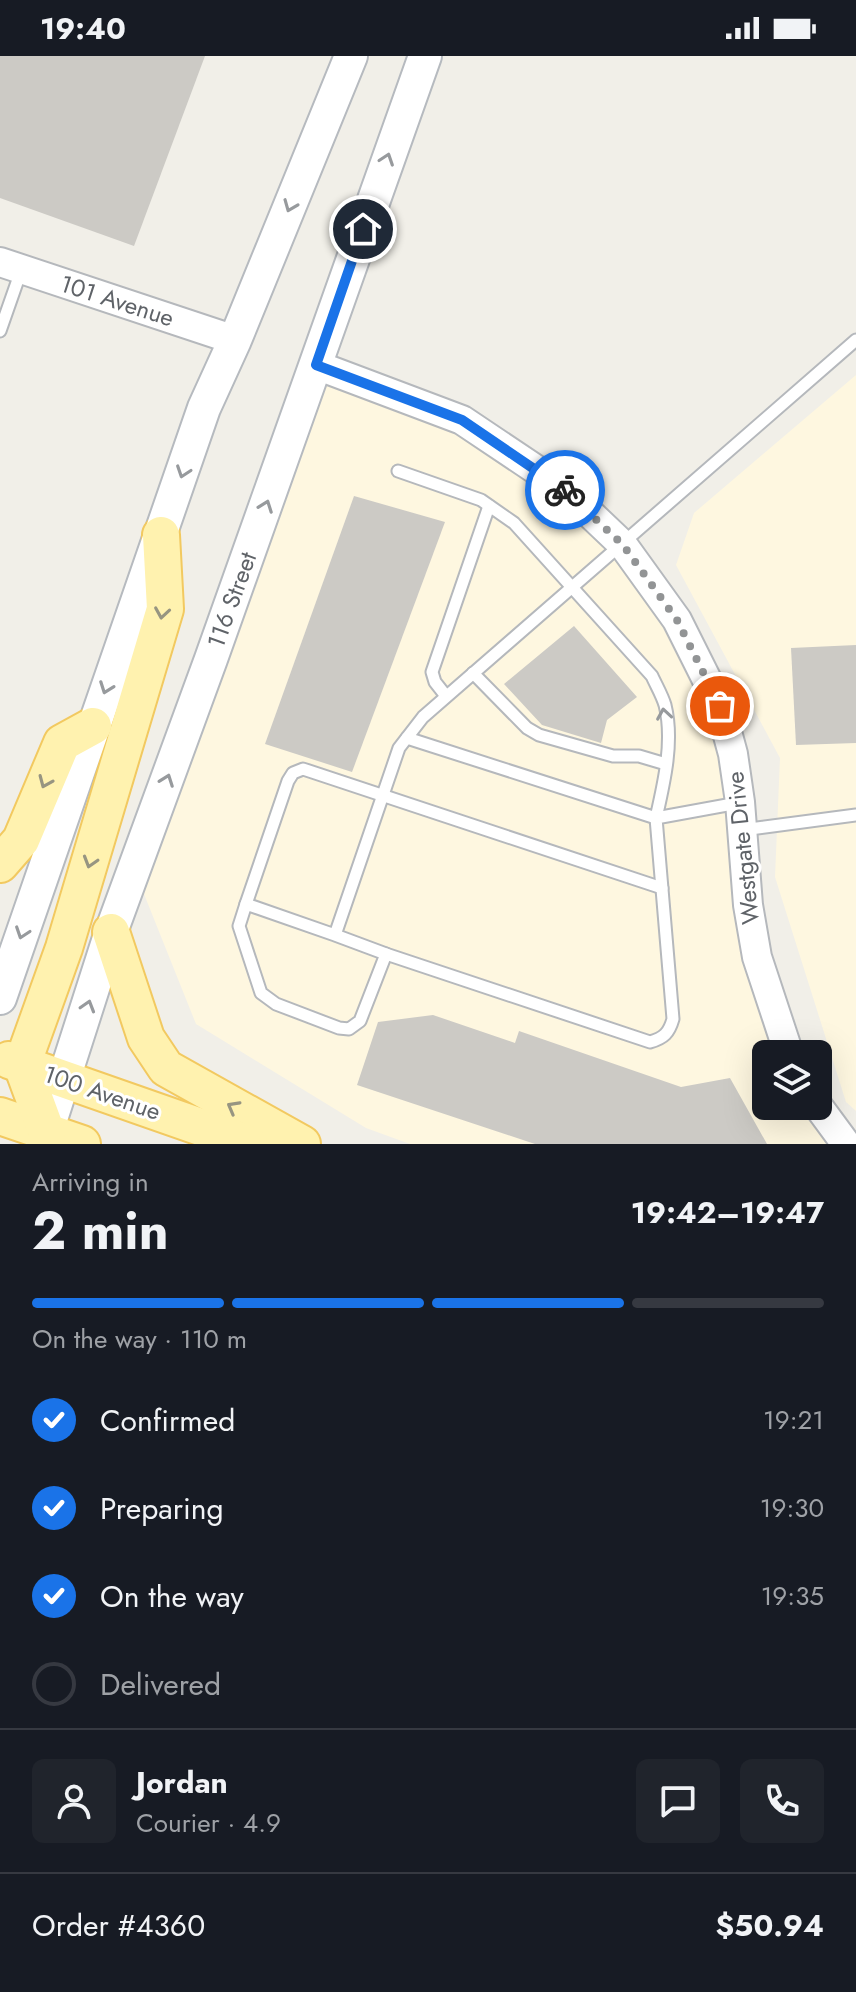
<!DOCTYPE html>
<html lang="en">
<head>
<meta charset="utf-8">
<style>
  :root { --surface:#171b24; --page:#20242c; --text:#f1f3f6; --muted:#9ea1a6; --line:#363941; --accent:#1a73e8 }
  body { margin:0; font-family:Jost,sans-serif; background:var(--page); color:var(--text); height:100vh; display:flex; flex-direction:column; font-size:30px; white-space:nowrap }
  * { box-sizing:border-box; margin:0 }
  p { font-size:26px; color:var(--muted) }
  .icon { flex:none; width:44px; height:44px; fill:none; stroke:currentColor; stroke-width:2; stroke-linecap:round; stroke-linejoin:round }
  .map { position:relative; height:1088px; overflow:hidden }
  .panel { display:flex; flex-direction:column; background:var(--surface); flex:1 }
  .panel>* { flex:none }
  .tools { position:absolute; left:752px; top:984px; display:grid; gap:16px }
  .tools a { display:grid; place-items:center; width:80px; height:80px; border-radius:12px; background:var(--surface); box-shadow:0 8px 32px #0002; font-size:40px }
  .pin { position:absolute; display:grid; place-items:center; width:68px; height:68px; color:#fff; margin:-34px; border:4px solid #fff; border-radius:50%; box-shadow:0 2px 8px #0007 }
  .courier { position:absolute; display:grid; place-items:center; width:80px; height:80px; margin:-40px; border:6px solid #1a73e8; border-radius:50%; background:#fff; color:#222; box-shadow:0 2px 10px #0007 }
  .summary em { font-style:normal; font-weight:700 }
  .summary div { display:flex; flex-direction:column-reverse }
  .summary { display:flex; align-items:center; justify-content:space-between; height:136px; padding:0 32px }
  h1 { font-size:52px; font-weight:700; line-height:60px }
  .bar { display:grid; grid-template-columns:repeat(4,1fr); gap:12px 8px; align-content:center; height:96px; padding:0 32px }
  .bar i { height:10px; border-radius:6px; background:var(--line) }
  .bar .active { background:var(--accent) }
  .bar p { grid-column:span 4 }
  .line { display:flex; align-items:center; gap:20px; padding:0 32px; border-top:2px solid var(--line) }
  .line div { flex:1 }
  .round { display:grid; place-items:center; flex:none; width:84px; height:84px; border-radius:12px; background:var(--page) }
  ol { padding:0 32px; list-style:none }
  li { display:flex; align-items:center; gap:24px; height:88px }
  li p { margin-inline-start:auto }
  li .icon { padding:8px; border-radius:50%; background:var(--accent); color:#fff; stroke-width:4 }
  li:last-child { color:var(--muted) }
  li i { width:44px; height:44px; border:4px solid var(--line); border-radius:50% }
  .status { display:flex; justify-content:space-between; align-items:center; height:56px; padding:0 40px; background:var(--surface); direction:ltr }
  .status svg { height:22px; fill:currentColor }
  .map>svg:first-child { display:block }
  .commercial { fill:#fef7e0 }
  .building { fill:#cccac5 }
  .lines { fill:none; stroke-linecap:round; stroke-linejoin:round }
  .service-casing { stroke:#b5b8bc; stroke-width:15 }
  .tertiary-casing { stroke:#b5b8bc; stroke-width:32 }
  .secondary-casing { stroke:#b6babf; stroke-width:36 }
  .primary-casing { stroke:#f2c960; stroke-width:40 }
  .service { stroke:#fff; stroke-width:11 }
  .tertiary { stroke:#fff; stroke-width:28 }
  .secondary { stroke:#fff; stroke-width:32 }
  .primary { stroke:#fff2af; stroke-width:36 }
  .oneway { stroke:#979a9d }
  .oneway2 { stroke:#979581 }
  .done { stroke:#929495; stroke-width:8; stroke-dasharray:0 14.4 }
  .route { stroke:#1a73e8; stroke-width:10 }
  .labels { text-anchor:middle; stroke-width:6; stroke-linejoin:round; paint-order:stroke }
  .street-label { font-size:24px; fill:#5f6368; stroke:#fff }
</style>
</head>
<body>
<div class="status"><b>19:40</b><svg viewBox="0 0 49 12"><path d="M0 12V9h3v3zM5 12V6h3v6zM10 12V3h3v9zM15 12V0h3v12zM26 1h20v11H26zM47 4h2v5h-2z"/></svg></div>
<div class="map">
<svg width="856" height="1088" viewBox="0 0 856 1088">
  <rect width="100%" height="100%" fill="#f1efe8"/>
  <!-- commercial -->
  <g class="commercial">
    <polygon points="316,309 462,364 623,489 720,650 789,998 766,998 766,1050 818,1050 833,1071 827,1088 410,1088 366,1072 196,968 134,813"/>
    <polygon points="856,319 856,1055 846,1046 775,821 780,702 676,509 694,457"/>
  </g>
  <!-- building -->
  <g class="building">
    <polygon points="0,0 205,0 134,190 0,142"/>
    <polygon points="354,440 445,466 352,716 265,688"/>
    <polygon points="574,570 637,641 607,664 601,687 542,669 504,628"/>
    <polygon points="856,589 856,687 796,689 791,592"/>
    <polygon points="433,959 515,987 519,975 681,1031 730,1022 767,1088 535,1088 357,1029 378,966"/>
  </g>
  <g class="lines">
    <defs>
      <g id="service">
        <polyline points="0,275 21,215"/>
        <path d="M398,415L481,444L514,467L652,620C656,629 662,639 665,649C674,685 664,727 656,762L407,682"/>
        <polyline points="473,617 527,672 539,679 613,700 639,700 666,708"/>
        <polyline points="446,640 435,626 432,616 489,450"/>
        <polyline points="742,774 856,759"/>
        <polyline points="246,848 288,725 293,717 303,713 662,832"/>
        <polyline points="335,879 386,898 360,965 349,973 339,972 276,948 261,937 239,870 246,848 335,879 399,692 423,661 856,284"/>
        <path d="M386,898L650,986C664,982 669,977 673,963L656,762L738,747"/>
      </g>
      <g id="tertiary">
        <polyline points="0,206 235,284"/>
        <polyline points="316,309 462,364 562,431 623,489 677,564 720,650 733,698 740,746 748,849 757,901 789,998"/>
        <polyline points="818,1050 846,1088"/>
      </g>
      <g id="secondary">
        <polyline points="0,942 204,352 235,284 351,0"/>
        <polyline points="43,1088 111,876 211,603 425,0"/>
      </g>
      <g id="primary">
        <polyline points="0,808 21,784 62,687 93,670"/>
        <polyline points="111,876 146,982 166,1012 302,1088"/>
        <polyline points="9,1004 249,1088"/>
        <polyline points="0,1060 82,1088"/>
        <polyline points="47,1077 22,1009 64,892 165,553 161,479"/>
      </g>
    </defs>
    <!-- service casing -->
    <use href="#service" class="service-casing"/>
    <!-- tertiary casing -->
    <use href="#tertiary" class="tertiary-casing"/>
    <!-- secondary casing -->
    <use href="#secondary" class="secondary-casing"/>
    <!-- primary casing -->
    <use href="#primary" class="primary-casing"/>
    <!-- service -->
    <use href="#service" class="service"/>
    <!-- tertiary -->
    <use href="#tertiary" class="tertiary"/>
    <!-- secondary -->
    <use href="#secondary" class="secondary"/>
    <!-- primary -->
    <use href="#primary" class="primary"/>
  </g>
  <!-- one-way arrows -->
  <defs><path id="oneway-chevron" d="M-2-3.5L2.5 0L-2 3.5" fill="none" stroke-width="1.6" stroke-linecap="round" stroke-linejoin="round" transform="scale(2)"/></defs>
  <g class="oneway">
    <use href="#oneway-chevron" transform="translate(387 103) rotate(-71)"/>
    <use href="#oneway-chevron" transform="translate(290 150) rotate(112)"/>
    <use href="#oneway-chevron" transform="translate(183 416) rotate(109)"/>
    <use href="#oneway-chevron" transform="translate(266 450) rotate(-70)"/>
    <use href="#oneway-chevron" transform="translate(106 632) rotate(110)"/>
    <use href="#oneway-chevron" transform="translate(664 658) rotate(-99)"/>
    <use href="#oneway-chevron" transform="translate(167 724) rotate(-70)"/>
    <use href="#oneway-chevron" transform="translate(22 877) rotate(109)"/>
    <use href="#oneway-chevron" transform="translate(88 950) rotate(-73)"/>
  </g>
  <g class="oneway2">
    <use href="#oneway-chevron" transform="translate(162 557) rotate(99)"/>
    <use href="#oneway-chevron" transform="translate(45 726) rotate(113)"/>
    <use href="#oneway-chevron" transform="translate(90 806) rotate(107)"/>
    <use href="#oneway-chevron" transform="translate(233 1051) rotate(-151)"/>
  </g>
  <g class="lines">
    <!-- done -->
    <polyline class="done" points="565,434 623,489 677,564 720,650"/>
    <!-- route -->
    <polyline class="route" points="363,173 316,309 462,364 565,434"/>
  </g>
  <g class="labels">
    <!-- street labels -->
    <g class="street-label">
      <text transform="translate(117 245) rotate(18)" y="8">101 Avenue</text>
      <text transform="translate(232 544) rotate(-70)" y="8">116 Street</text>
      <text transform="translate(743 792) rotate(-96)" y="8">Westgate Drive</text>
      <text transform="translate(102 1037) rotate(19)" y="8">100 Avenue</text>
    </g>
  </g>
</svg>
<div class="tools">
<a><svg class="icon" aria-label="layers" viewBox="0 0 24 24"><path d="M12 4l9 5-9 5-9-5zM3 14l9 5 9-5"/></svg></a>
</div>
<div class="pin" style="left:720px;top:650px;background:#ea580c"><svg class="icon" aria-label="bag" viewBox="0 0 24 24"><path d="M5 8h14l-1 12H6zM9 8a3 3 0 0 1 6 0"/></svg></div>
<div class="pin" style="left:363px;top:173px;background:#1f2937"><svg class="icon" aria-label="home" viewBox="0 0 24 24"><path d="M3 11l9-7 9 7M6 9v11h12V9"/></svg></div>
<div class="courier" style="left:565px;top:434px"><svg class="icon" aria-label="bike" viewBox="0 0 24 24"><circle cx="6" cy="16" r="4"/><circle cx="18" cy="16" r="4"/><path d="M6 16l4-8h5l3 8M10 8l3 8H6M13 5h3"/></svg></div>
</div>
<section class="panel">
<div class="summary"><div><h1>2 min</h1><p>Arriving in</p></div><em>19:42–19:47</em></div>
<div class="bar"><i class="active"></i><i class="active"></i><i class="active"></i><i></i><p>On the way · 110 m</p></div>
<ol>
<li><svg class="icon" aria-label="check" viewBox="0 0 24 24"><path d="M5 12l5 5 9-10"/></svg>Confirmed<p>19:21</p></li>
<li><svg class="icon" aria-label="check" viewBox="0 0 24 24"><path d="M5 12l5 5 9-10"/></svg>Preparing<p>19:30</p></li>
<li><svg class="icon" aria-label="check" viewBox="0 0 24 24"><path d="M5 12l5 5 9-10"/></svg>On the way<p>19:35</p></li>
<li><i></i>Delivered</li>
</ol>
<div class="line" style="height:144px"><a class="round"><svg class="icon" aria-label="person" viewBox="0 0 24 24"><circle cx="12" cy="8" r="4"/><path d="M4 21q1-7 8-7t8 7"/></svg></a><div><b>Jordan</b><p>Courier · 4.9</p></div><a class="round"><svg class="icon" aria-label="chat" viewBox="0 0 24 24"><path d="M4 5h16v11H9l-5 4z"/></svg></a><a class="round"><svg class="icon" aria-label="phone" viewBox="0 0 24 24"><path d="M5 4h4l2 5-3 2q2 4 5 5l2-3 5 2v4C11 20 4 13 5 4z"/></svg></a></div>
<div class="line" style="height:104px"><div>Order #4360</div><b>$50.94</b></div>
</section>
</body>
</html>
